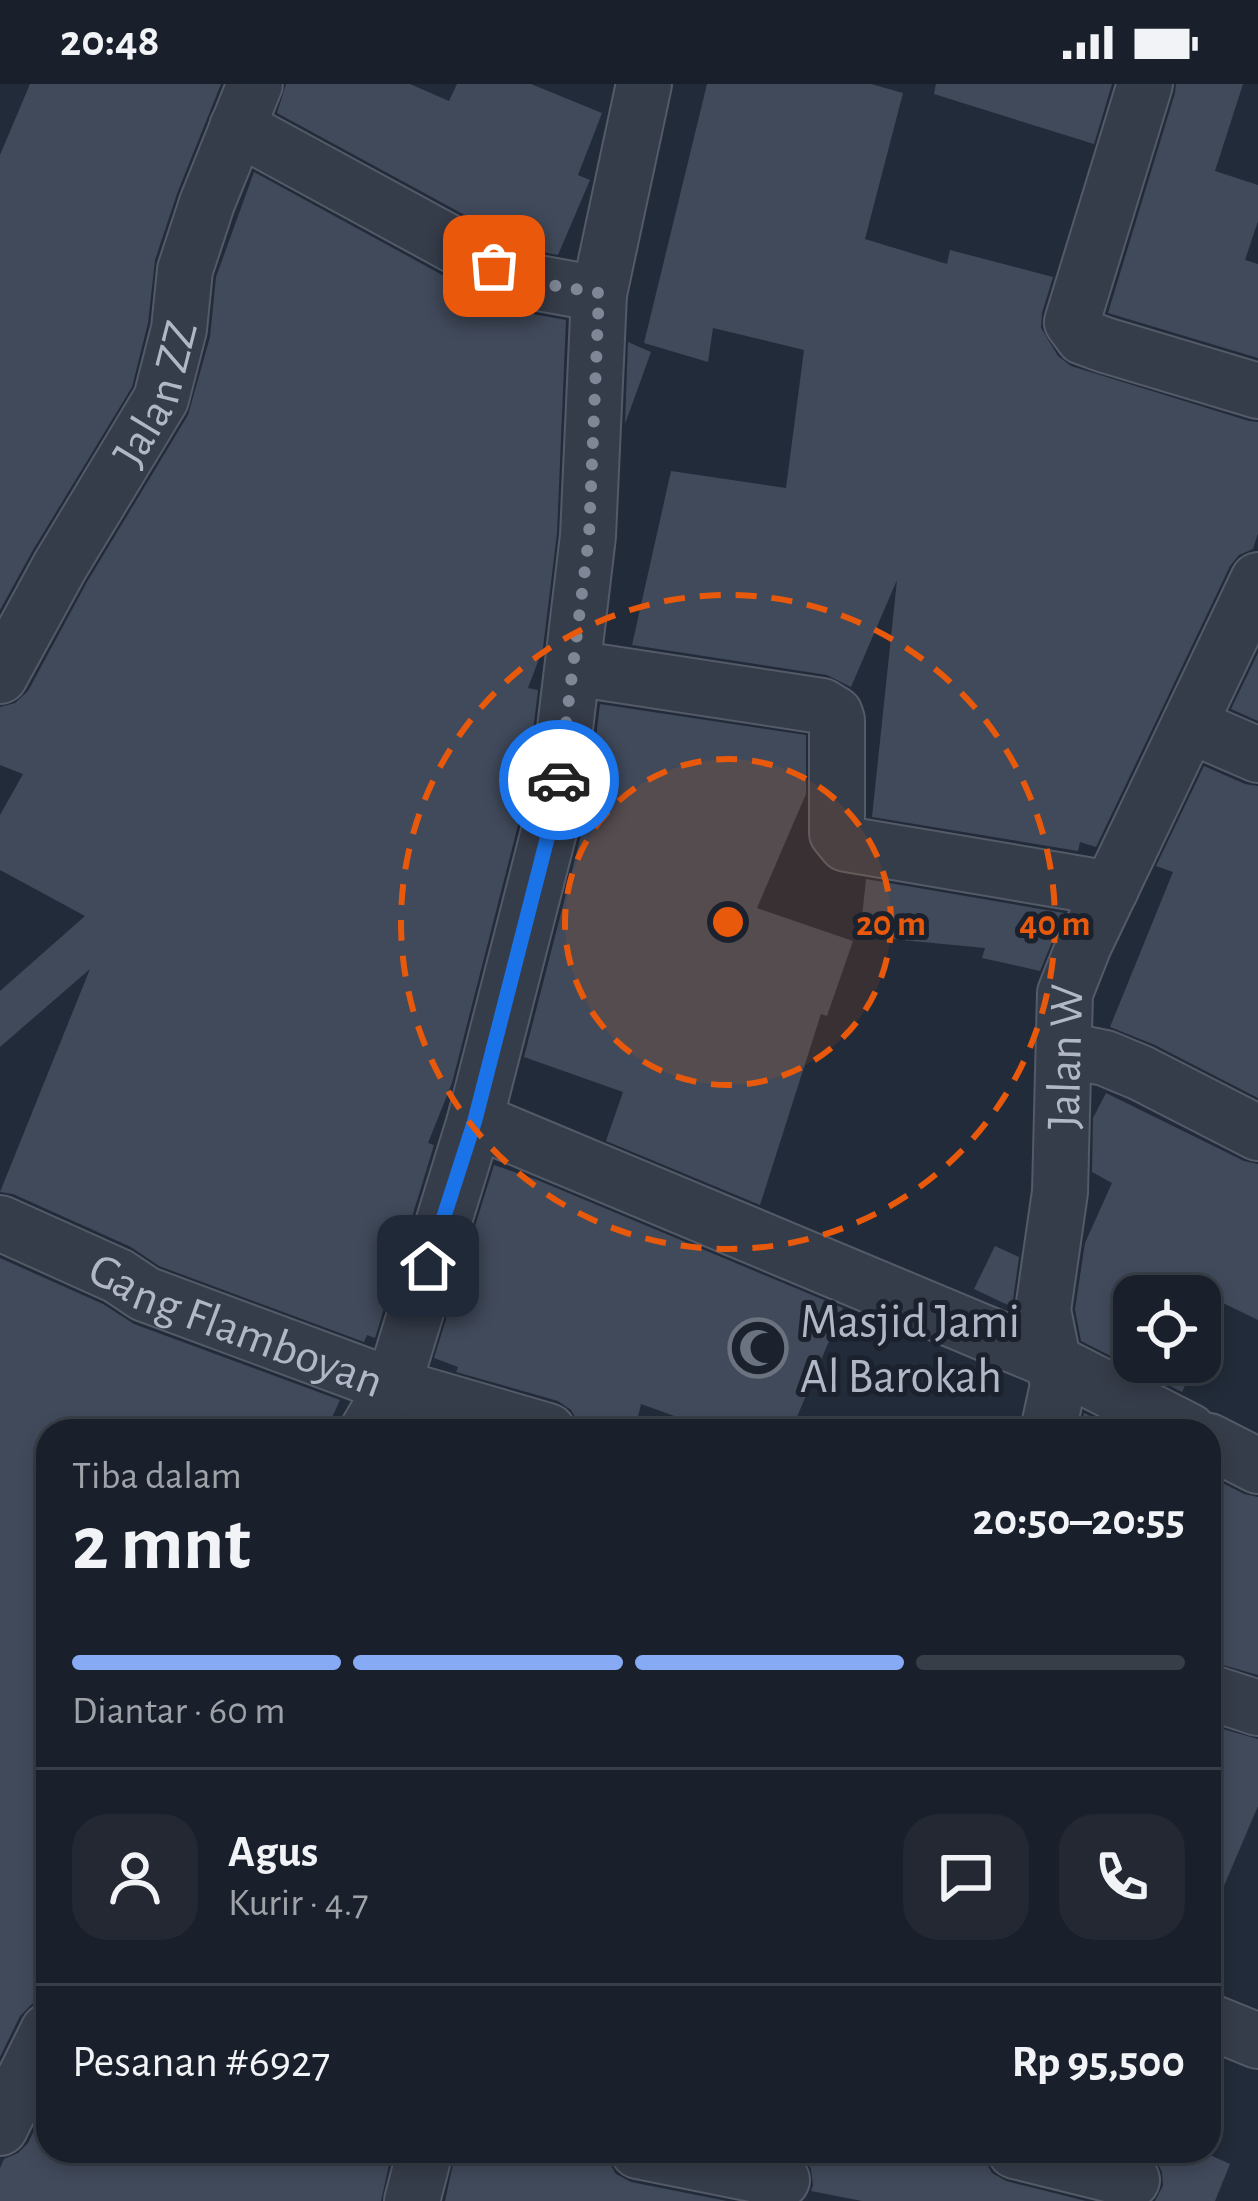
<!DOCTYPE html>
<html lang="id">
<head>
<meta charset="utf-8">
<style>
  :root { --surface:#1a202b; --page:#232833; --text:#f1f3f6; --muted:#9fa3a9; --line:#383e47; --accent:#87aaf5 }
  body { margin:0; font-family:"Alegreya Sans",sans-serif; background:var(--page); color:var(--text); height:100vh; display:flex; flex-direction:column; font-size:45px; white-space:nowrap }
  * { box-sizing:border-box; margin:0 }
  p { font-size:39px; color:var(--muted) }
  .icon { flex:none; width:66px; height:66px; fill:none; stroke:currentColor; stroke-width:2; stroke-linecap:round; stroke-linejoin:round }
  .map { position:relative; flex:1; overflow:hidden }
  .details { position:absolute; left:36px; top:1335px; width:1185px; height:744px; display:flex; flex-direction:column; background:var(--surface); border-radius:36px; box-shadow:0 6px 18px #0003,0 0 0 3px var(--line) }
  .details>* { flex:none }
  .fabs { position:absolute; left:1113px; top:1191px; display:grid; gap:24px }
  .fabs a { display:grid; place-items:center; width:108px; height:108px; border-radius:24px; background:var(--surface); box-shadow:0 6px 18px #0003,0 0 0 3px var(--line); font-size:60px }
  .pin { position:absolute; display:grid; place-items:center; width:102px; height:102px; color:#fff; margin:-51px; border-radius:24px; box-shadow:0 6px 18px #0006 }
  .courier { position:absolute; display:grid; place-items:center; width:120px; height:120px; margin:-60px; border:9px solid #1a73e8; border-radius:50%; background:#fff; color:#222; box-shadow:0 3px 15px #0007 }
  .overview em { font-style:normal; font-weight:700 }
  .overview div { display:flex; flex-direction:column-reverse }
  .overview { display:flex; align-items:center; justify-content:space-between; height:204px; padding:0 36px }
  h1 { font-size:78px; font-weight:700; line-height:90px }
  .bar { display:grid; grid-template-columns:repeat(4,1fr); gap:18px 12px; align-content:center; height:144px; padding:0 36px }
  .bar i { height:15px; border-radius:9px; background:var(--line) }
  .bar .selected { background:var(--accent) }
  .bar p { grid-column:span 4 }
  .line { display:flex; align-items:center; gap:30px; padding:0 36px; border-top:3px solid var(--line) }
  .line div { flex:1 }
  .round { display:grid; place-items:center; flex:none; width:126px; height:126px; border-radius:36px; background:var(--page) }
  .status { display:flex; justify-content:space-between; align-items:center; height:84px; padding:0 60px; background:var(--surface); direction:ltr }
  .status svg { height:33px; fill:currentColor }
  .map>svg:first-child { display:block }
  .building { fill:#414a5b }
  .lines { fill:none; stroke-linecap:round; stroke-linejoin:round }
  .minor-casing { stroke:#545a67; stroke-width:58 }
  .minor { stroke:#363d4a; stroke-width:54 }
  .done { stroke:#7f8695; stroke-width:12; stroke-dasharray:0 21.6 }
  .route { stroke:#1a73e8; stroke-width:15 }
  .ring { fill:none; stroke:#e8590c; stroke-width:6; stroke-dasharray:21 15 }
  .labels { text-anchor:middle; stroke-width:10; stroke-linejoin:round; paint-order:stroke }
  .street-label { font-size:48px; fill:#b1b7c6; stroke:#1b222e }
  .poi-label { font-size:48px; fill:#b1b7c6; stroke:#1b222e; text-anchor:start }
  .centre { fill:#e8590c; stroke:#1b222e; stroke-width:6 }
  .ring-label { font-size:36px; text-anchor:middle; font-weight:bold; fill:#e8590c; stroke:#1b222e; stroke-width:10; stroke-linejoin:round; paint-order:stroke }
</style>
</head>
<body>
<div class="status"><b>20:48</b><svg viewBox="0 0 49 12"><path d="M0 12V9h3v3zM5 12V6h3v6zM10 12V3h3v9zM15 12V0h3v12zM26 1h20v11H26zM47 4h2v5h-2z"/></svg></div>
<div class="map">
<svg width="1258" height="2117" viewBox="0 0 1258 2117">
  <rect width="100%" height="100%" fill="#222b39"/>
  <!-- building -->
  <g class="building">
    <polygon points="30,0 221,0 178,107 155,176 148,239 132,303 33,466 0,526 0,71"/>
    <polygon points="286,0 410,0 449,17 457,0 531,0 602,29 578,91 590,96 558,171 542,168 507,154 277,29"/>
    <polygon points="707,0 871,0 903,9 865,155 947,180 950,166 1053,193 1042,229 1041,244 1058,272 1071,282 1249,337 1258,338 1258,449 1253,465 1239,471 1230,482 1096,763 1080,758 1078,767 872,733 897,496 851,603 827,591 632,561 671,387 786,404 804,266 713,244 708,278 644,259"/>
    <polygon points="936,0 1112,0 1094,60 934,10"/>
    <polygon points="1176,0 1243,0 1215,87 1258,101 1258,137 1245,176 1258,180 1258,274 1108,229 1175,9"/>
    <polygon points="254,88 479,211 522,228 566,236 557,449 543,564 528,604 538,606 525,714 452,999 428,1059 434,1061 375,1254 367,1251 364,1258 159,1182 131,1163 13,1110 0,1108 90,885 0,963 0,907 85,832 0,786 0,731 23,690 0,681 0,623 15,619 28,607 87,498 188,331 210,253 216,193"/>
    <polygon points="628,258 651,268 625,340"/>
    <polygon points="1258,569 1258,637 1231,625"/>
    <polygon points="600,620 806,651 806,710 757,824 853,857 827,932 821,930 760,1121 606,1057 623,1008 524,973 587,728"/>
    <polygon points="1204,682 1245,700 1258,702 1258,1014 1155,961 1110,943 1173,788 1156,782"/>
    <polygon points="866,795 1064,829 1040,887 982,874 985,864 860,852"/>
    <polygon points="1106,1009 1244,1077 1258,1080 1258,1236 1223,1219 1200,1269 1200,1212 1134,1212 1134,1278 1196,1278 1182,1308 1081,1257 1075,1225 1085,1159 1112,1099 1092,1088 1093,1034"/>
    <polygon points="494,1081 535,1095 843,1224 791,1347 716,1347 641,1320 637,1337 632,1335 630,1347 579,1347 578,1338 571,1326 558,1317 456,1288 458,1283 434,1274"/>
    <polygon points="995,1162 1019,1173 1012,1223 974,1205"/>
    <polygon points="0,1174 103,1220 134,1240 340,1316 326,1347 48,1347 48,1916 32,1920 20,1932 0,1973"/>
    <polygon points="1084,1329 1120,1347 1080,1347"/>
    <polygon points="1209,1392 1244,1410 1258,1413 1258,1591 1209,1577"/>
    <polygon points="1209,1641 1258,1655 1258,1722 1209,1837"/>
    <polygon points="48,2018 48,2067 392,2067 381,2117 0,2117 0,2084 4,2075 18,2069 28,2059"/>
    <polygon points="456,2067 607,2067 609,2078 616,2090 631,2098 727,2117 445,2117"/>
    <polygon points="792,2067 984,2067 985,2077 992,2089 1006,2097 1086,2117 862,2117 811,2107 813,2101 811,2085 804,2073"/>
    <polygon points="1143,2067 1201,2067 1230,2080 1215,2117 1155,2117 1163,2102 1162,2088 1155,2074"/>
  </g>
  <g class="lines">
    <defs>
      <g id="minor">
        <polyline points="1145,0 1072,238 1083,253 1105,261 1258,307"/>
        <polyline points="237,43 494,183 533,198 599,210"/>
        <polyline points="573,584 822,622 835,630 837,636 837,749 846,760 1111,805"/>
        <path id="s1" d="M0,592L60,482L161,315L179,245L185,186L207,119L255,0"/>
        <polyline points="1189,641 1258,671"/>
        <polyline points="1065,966 1105,974 1141,989 1258,1049"/>
        <polyline points="475,1036 1054,1278 1189,1347"/>
        <path id="s2" d="M0,1139L118,1192L145,1210L393,1302L548,1347"/>
        <polyline points="367,1347 393,1302 475,1036 556,720 588,452 599,210 644,0"/>
        <path id="s3" d="M1048,1347L1058,1301L1043,1226L1060,1108L1065,909L1084,861L1258,496"/>
        <polyline points="1209,1357 1258,1382"/>
        <polyline points="1209,1608 1258,1624"/>
        <polyline points="1209,1937 1258,1957"/>
        <polyline points="0,2044 48,1947"/>
        <polyline points="638,2067 782,2096"/>
        <polyline points="1015,2067 1132,2096"/>
        <polyline points="412,2117 425,2067"/>
      </g>
    </defs>
    <!-- minor casing -->
    <use href="#minor" class="minor-casing"/>
    <!-- minor -->
    <use href="#minor" class="minor"/>
  </g>
  <g class="lines">
    <!-- done -->
    <polyline class="done" points="494,182 533,198 599,209 589,452 559,696"/>
    <!-- route -->
    <polyline class="route" points="428,1182 475,1036 556,720 559,696"/>
  </g>
  <!-- distance rings -->
  <circle cx="728" cy="838" r="163" fill="#e8590c" fill-opacity=".12"/>
  <g class="ring">
    <circle cx="728" cy="838" r="163"/>
    <circle cx="728" cy="838" r="327"/>
  </g>
  <!-- icons -->
  <defs>
    <symbol id="mosque-ring" viewBox="-11 -11 22 22"><circle r="9.5" fill="#1b222e" stroke="#6b7280" stroke-width="1.5"/><path d="M3.5-4.9A6 6 0 1 0 3.5 4.9A5 5 0 1 1 3.5-4.9Z" fill="#6b7280"/></symbol>
  </defs>
  <g fill-rule="evenodd">
    <use href="#mosque-ring" x="725" y="1231" width="66" height="66"/>
  </g>
  <g class="labels">
    <!-- street labels -->
    <g class="street-label">
      <text dy="17" stroke="none"><textPath href="#s1" startOffset="324">Jalan ZZ</textPath></text>
      <text dy="17" stroke="none"><textPath href="#s3" startOffset="378">Jalan W</textPath></text>
      <text dy="17" stroke="none"><textPath href="#s2" startOffset="258">Gang Flamboyan</textPath></text>
    </g>
    <!-- poi labels -->
    <g class="poi-label">
      <text x="800" y="1253">Masjid Jami<tspan x="800" dy="55">Al Barokah</tspan></text>
    </g>
  </g>
  <circle cx="728" cy="838" r="18" class="centre"/>
  <g class="ring-label">
    <text x="891" y="851">20 m</text>
    <text x="1055" y="851">40 m</text>
  </g>
</svg>
<div class="fabs">
<a><svg class="icon" aria-label="locate" viewBox="0 0 24 24"><circle cx="12" cy="12" r="6"/><path d="M12 2v4M12 18v4M2 12h4M18 12h4"/></svg></a>
</div>
<div class="pin" style="left:494px;top:182px;background:#ea580c"><svg class="icon" aria-label="bag" viewBox="0 0 24 24"><path d="M5 8h14l-1 12H6zM9 8a3 3 0 0 1 6 0"/></svg></div>
<div class="pin" style="left:428px;top:1182px;background:#1f2937"><svg class="icon" aria-label="home" viewBox="0 0 24 24"><path d="M3 11l9-7 9 7M6 9v11h12V9"/></svg></div>
<div class="courier" style="left:559px;top:696px"><svg class="icon" aria-label="car" viewBox="0 0 24 24"><path d="M5 17H2v-5l4-1 3-4h7l3 4 3 1v5h-3M9 17h6M6 11h13"/><circle cx="7" cy="17" r="2"/><circle cx="17" cy="17" r="2"/></svg></div>
<section class="details">
<div class="overview"><div><h1>2 mnt</h1><p>Tiba dalam</p></div><em>20:50–20:55</em></div>
<div class="bar"><i class="selected"></i><i class="selected"></i><i class="selected"></i><i></i><p>Diantar · 60 m</p></div>
<div class="line" style="height:216px"><a class="round"><svg class="icon" aria-label="person" viewBox="0 0 24 24"><circle cx="12" cy="8" r="4"/><path d="M4 21q1-7 8-7t8 7"/></svg></a><div><b>Agus</b><p>Kurir · 4.7</p></div><a class="round"><svg class="icon" aria-label="chat" viewBox="0 0 24 24"><path d="M4 5h16v11H9l-5 4z"/></svg></a><a class="round"><svg class="icon" aria-label="phone" viewBox="0 0 24 24"><path d="M5 4h4l2 5-3 2q2 4 5 5l2-3 5 2v4C11 20 4 13 5 4z"/></svg></a></div>
<div class="line" style="height:156px"><div>Pesanan #6927</div><b>Rp 95,500</b></div>
</section>
</div>
</body>
</html>
